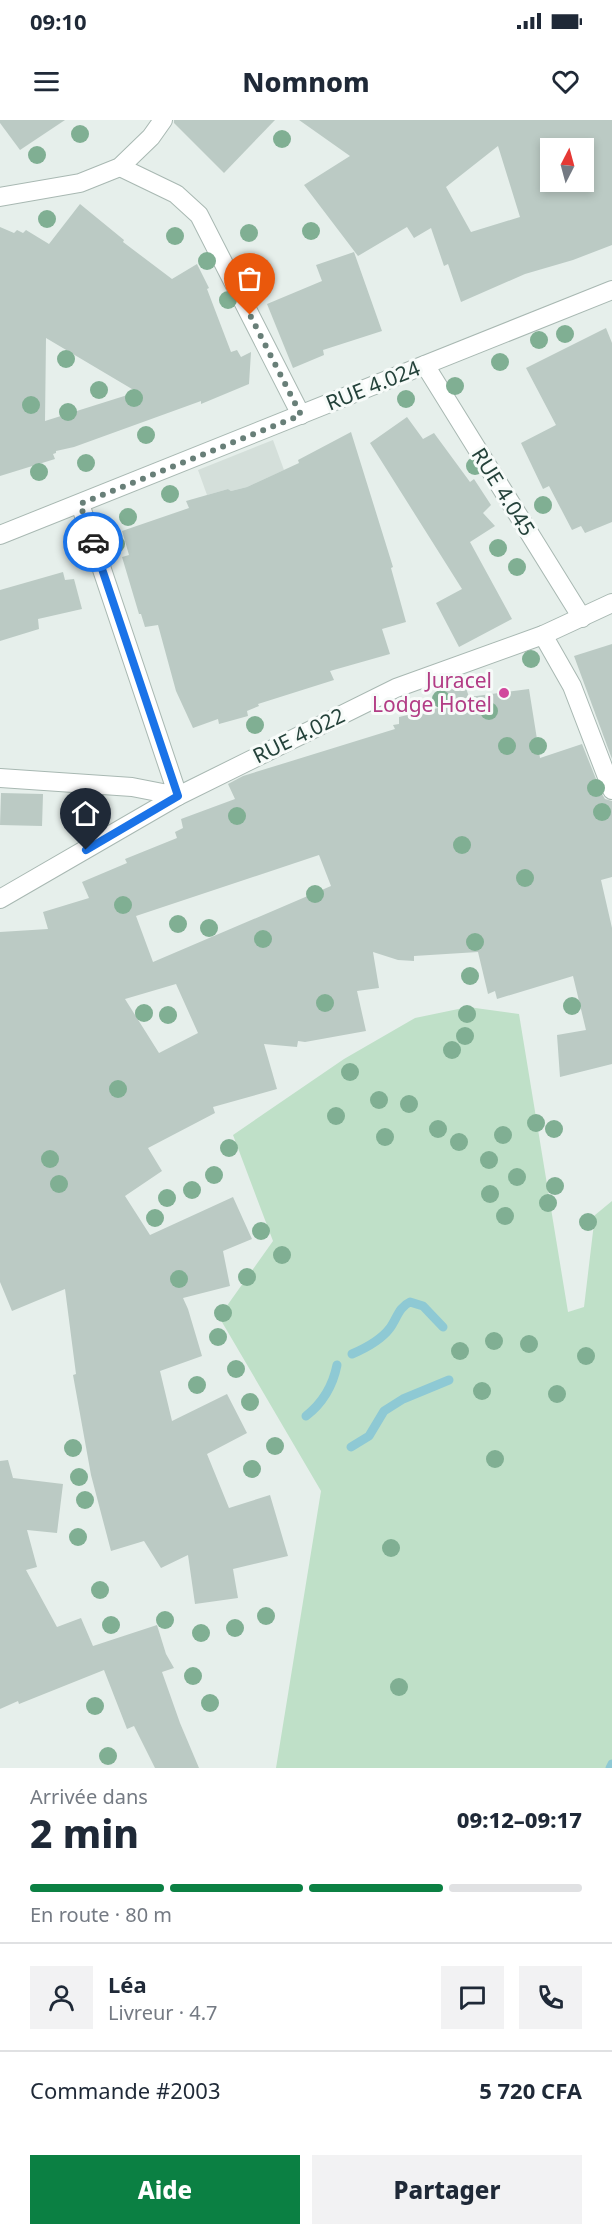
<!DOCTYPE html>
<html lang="fr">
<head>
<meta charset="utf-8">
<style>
  :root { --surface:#fff; --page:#f2f2f3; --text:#1f2937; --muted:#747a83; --line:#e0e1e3; --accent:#0b8043 }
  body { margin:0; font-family:"Noto Sans",sans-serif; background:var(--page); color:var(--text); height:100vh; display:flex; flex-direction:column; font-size:22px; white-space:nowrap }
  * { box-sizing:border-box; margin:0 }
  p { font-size:20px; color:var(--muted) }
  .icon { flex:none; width:33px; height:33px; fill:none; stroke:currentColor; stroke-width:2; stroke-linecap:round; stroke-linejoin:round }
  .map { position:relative; height:1648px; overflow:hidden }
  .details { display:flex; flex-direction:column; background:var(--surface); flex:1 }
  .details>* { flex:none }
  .needle { width:39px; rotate:6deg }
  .tools { position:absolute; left:540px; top:18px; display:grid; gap:12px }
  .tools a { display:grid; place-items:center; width:54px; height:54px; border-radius:0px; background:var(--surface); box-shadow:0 3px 9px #0003; font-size:30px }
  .pin { position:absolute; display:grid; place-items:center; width:51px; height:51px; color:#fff; margin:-62px -26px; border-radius:50% 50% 50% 0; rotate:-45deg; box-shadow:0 0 6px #0007 }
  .pin .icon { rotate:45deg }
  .courier { position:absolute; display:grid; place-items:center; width:60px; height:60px; margin:-30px; border:4px solid #1a73e8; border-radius:50%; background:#fff; color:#222; box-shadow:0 2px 8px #0007 }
  .headline em { font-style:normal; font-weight:800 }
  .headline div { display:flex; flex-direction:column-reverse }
  .headline { display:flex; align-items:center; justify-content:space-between; height:102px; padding:0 30px }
  h1 { font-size:39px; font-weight:800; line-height:45px }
  .bar { display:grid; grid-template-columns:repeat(4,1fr); gap:9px 6px; align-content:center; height:72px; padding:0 30px }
  .bar i { height:8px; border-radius:4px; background:var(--line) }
  .bar .selected { background:var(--accent) }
  .bar p { grid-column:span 4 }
  .line { display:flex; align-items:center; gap:15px; padding:0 30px; border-top:2px solid var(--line) }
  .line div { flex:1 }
  .round { display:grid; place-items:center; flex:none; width:63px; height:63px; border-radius:0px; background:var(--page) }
  .cta { display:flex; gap:12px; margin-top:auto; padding:12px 30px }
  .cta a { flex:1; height:69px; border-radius:0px; background:var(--accent); color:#fff; font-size:24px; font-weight:800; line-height:69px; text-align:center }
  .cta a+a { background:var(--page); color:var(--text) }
  .status { display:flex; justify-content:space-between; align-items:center; height:42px; padding:0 30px; background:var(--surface); direction:ltr }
  .status svg { height:16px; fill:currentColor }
  header { display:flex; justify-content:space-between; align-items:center; height:78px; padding:0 30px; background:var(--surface); font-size:27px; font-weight:800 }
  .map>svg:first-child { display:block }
  .built { fill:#d4dfda }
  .green { fill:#bfe0c8 }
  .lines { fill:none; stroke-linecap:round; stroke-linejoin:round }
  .stream { stroke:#8ec9d4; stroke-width:9 }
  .building { fill:#bbcac4; fill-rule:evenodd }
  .minor-casing { stroke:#a8b8b2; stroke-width:20 }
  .minor { stroke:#fff; stroke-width:18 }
  .tree { fill:#80af93 }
  .done { stroke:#687f78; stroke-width:6; stroke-dasharray:0 10.8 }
  .route { stroke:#1a73e8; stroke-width:8 }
  .hotel-dot { fill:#d1479c; stroke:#f7fbf9; stroke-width:2 }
  .labels { text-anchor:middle; stroke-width:6; stroke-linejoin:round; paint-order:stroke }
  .street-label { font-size:21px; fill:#24423a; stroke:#f7fbf9 }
  .hotel-label { font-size:21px; fill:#b23c85; stroke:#f7fbf9; text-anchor:end }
</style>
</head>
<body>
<div class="status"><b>09:10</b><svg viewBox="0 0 49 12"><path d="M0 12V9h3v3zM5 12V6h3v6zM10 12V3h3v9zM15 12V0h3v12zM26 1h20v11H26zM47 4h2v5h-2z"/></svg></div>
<header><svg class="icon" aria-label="menu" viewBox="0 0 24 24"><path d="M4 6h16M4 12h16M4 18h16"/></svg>Nomnom<svg class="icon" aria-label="heart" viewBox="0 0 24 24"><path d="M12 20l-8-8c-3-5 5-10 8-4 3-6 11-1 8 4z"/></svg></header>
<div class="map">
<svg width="612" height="1648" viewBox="0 0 612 1648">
  <rect width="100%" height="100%" fill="#e6efeb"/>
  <!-- built -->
  <polygon class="built" points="273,320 284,350 247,367 231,371 228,369 207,375 198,350"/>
  <!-- green -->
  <polygon class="green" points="468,887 519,894 568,1192 584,1187 595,1095 612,1081 612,1648 276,1648 321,1371 219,1197 273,1121 233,1015 344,939 415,898"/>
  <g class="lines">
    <!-- stream -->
    <g class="stream">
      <path d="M352,1234C366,1228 381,1220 390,1208C397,1198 399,1187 410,1182L423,1186L443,1207"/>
      <path d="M306,1296C324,1282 333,1265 337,1245"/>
      <polyline points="351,1327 369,1316 384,1291 403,1279 449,1260"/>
      <polyline points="610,1648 612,1644"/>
    </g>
  </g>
  <!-- building -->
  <g class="building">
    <polygon points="0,0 65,0 20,30 0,3"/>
    <polygon points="174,0 275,0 224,53 174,3"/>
    <path d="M299,0H612V125L573,140L525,154L461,182L448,144L444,146L431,108L414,118L407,107L358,136L304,65L350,36ZM498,26L520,97L471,112L446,67ZM550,28H584V62H550Z"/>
    <path d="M80,84L124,120L123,122L172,159L197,144L209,168L207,169L231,232L237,230L241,237L251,232L249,264L201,284V281L74,327L56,331V333L53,334L55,339L0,356V107L14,113L17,110L23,113L26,110L49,124ZM46,218L137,272L45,301Z"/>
    <polygon points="354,132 382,211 323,230 324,235 293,248 267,184 322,161 316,145"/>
    <polygon points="606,208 612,223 612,402 585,413 581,406 572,410 549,366 543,369 521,323 556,305 526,248"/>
    <polygon points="407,297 423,319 434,313 470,362 474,359 491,385 483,393 495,406 470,422 512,499 459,527 436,483 462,469 370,323"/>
    <polygon points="351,312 393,447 391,448 406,502 382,509 390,534 330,551 334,560 258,584 259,586 247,591 248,596 219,604 218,599 193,608 176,571 158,505 145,507 141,494 139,494 122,437 129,435 122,411 189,388 186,381 228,369 231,371 247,367 299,343 298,340"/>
    <polygon points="63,452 65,460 74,459 82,489 38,499 39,509 0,521 0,470"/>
    <polygon points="612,524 612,639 574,536"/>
    <path d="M465,565L469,577L529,569L540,638L582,624L602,674L605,679L612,681V757L601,760L612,808V944L560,957L557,915L586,910L573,856L497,879L495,871L488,874L478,832L414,836V841L398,840L373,832L379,868L357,871L366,911L305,922L298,921L297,927L264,924L277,969L213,987L215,993L148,1028L162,1051L125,1076L150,1115L233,1077L252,1119L223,1131L230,1166L183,1178L188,1189L202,1236L160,1251L172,1301L227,1274L247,1313L207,1334L229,1388L270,1375L288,1436L233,1449L238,1478L195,1484L188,1435L161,1448L144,1421L111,1431L91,1355L73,1255L76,1254L65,1169L12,1191L0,1162V812L48,809L43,792L89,778L82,762L127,743L125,739L177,718L175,712L183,708L181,699L235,679L228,664L243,656L395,609L393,605L399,604V597L447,586L443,572ZM319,735L331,766L153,842L136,796ZM176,864L198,913L159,933L125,879Z"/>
    <polygon points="1,673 43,674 42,706 0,705"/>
    <polygon points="8,1340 13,1358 63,1364 57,1413 27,1410 37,1447 26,1450 57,1507 81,1498 93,1526 157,1505 166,1534 174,1548 162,1552 180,1603 199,1648 155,1648 134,1606 127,1609 104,1550 19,1584 18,1581 0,1589 0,1341"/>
  </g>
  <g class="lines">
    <defs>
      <g id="minor">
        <polyline points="120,47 176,74 199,95 301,295"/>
        <polyline points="0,77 80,63 120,47 151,17 163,0"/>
        <polyline points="425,245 582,498"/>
        <polyline points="0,415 612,170"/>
        <polyline points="543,515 572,566 612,670"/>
        <polyline points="0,658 132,667 178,676 80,384"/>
        <polyline points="0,779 178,676 396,568 543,515 612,483"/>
      </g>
    </defs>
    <!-- minor casing -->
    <use href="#minor" class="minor-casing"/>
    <!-- minor -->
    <use href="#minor" class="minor"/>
  </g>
  <!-- trees -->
  <g class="tree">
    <circle cx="80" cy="14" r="9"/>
    <circle cx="282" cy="19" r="9"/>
    <circle cx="37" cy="35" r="9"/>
    <circle cx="47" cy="99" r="9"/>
    <circle cx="311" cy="111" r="9"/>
    <circle cx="249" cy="113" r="9"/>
    <circle cx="175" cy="116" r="9"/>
    <circle cx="207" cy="141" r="9"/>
    <circle cx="228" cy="180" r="9"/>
    <circle cx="565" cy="214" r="9"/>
    <circle cx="539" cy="220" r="9"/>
    <circle cx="66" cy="239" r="9"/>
    <circle cx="500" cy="242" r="9"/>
    <circle cx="455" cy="266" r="9"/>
    <circle cx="99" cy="270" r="9"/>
    <circle cx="134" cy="278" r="9"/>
    <circle cx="406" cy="279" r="9"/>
    <circle cx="31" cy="285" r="9"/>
    <circle cx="68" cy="292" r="9"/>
    <circle cx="146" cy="315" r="9"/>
    <circle cx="86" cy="343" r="9"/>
    <circle cx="475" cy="346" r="9"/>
    <circle cx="39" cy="352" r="9"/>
    <circle cx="170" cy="374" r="9"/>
    <circle cx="543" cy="385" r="9"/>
    <circle cx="128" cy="397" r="9"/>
    <circle cx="116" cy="424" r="9"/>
    <circle cx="498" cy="428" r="9"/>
    <circle cx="517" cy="447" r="9"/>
    <circle cx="531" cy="539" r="9"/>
    <circle cx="441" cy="579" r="9"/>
    <circle cx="489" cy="591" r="9"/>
    <circle cx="255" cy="605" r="9"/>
    <circle cx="507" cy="626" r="9"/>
    <circle cx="538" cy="626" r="9"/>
    <circle cx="596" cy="668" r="9"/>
    <circle cx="602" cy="692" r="9"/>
    <circle cx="237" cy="696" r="9"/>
    <circle cx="462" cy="725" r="9"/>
    <circle cx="525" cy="758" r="9"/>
    <circle cx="315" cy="774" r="9"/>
    <circle cx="123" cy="785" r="9"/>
    <circle cx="178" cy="804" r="9"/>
    <circle cx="209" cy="808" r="9"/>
    <circle cx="263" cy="819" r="9"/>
    <circle cx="475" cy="822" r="9"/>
    <circle cx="470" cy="856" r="9"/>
    <circle cx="325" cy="883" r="9"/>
    <circle cx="572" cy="886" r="9"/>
    <circle cx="144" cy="893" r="9"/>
    <circle cx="467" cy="894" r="9"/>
    <circle cx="168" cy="895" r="9"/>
    <circle cx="465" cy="916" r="9"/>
    <circle cx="452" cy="930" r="9"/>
    <circle cx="350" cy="952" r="9"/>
    <circle cx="118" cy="969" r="9"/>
    <circle cx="379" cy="980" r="9"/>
    <circle cx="409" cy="984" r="9"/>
    <circle cx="336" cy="996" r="9"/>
    <circle cx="536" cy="1003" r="9"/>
    <circle cx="438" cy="1009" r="9"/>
    <circle cx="554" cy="1009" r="9"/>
    <circle cx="503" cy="1015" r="9"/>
    <circle cx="385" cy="1017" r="9"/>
    <circle cx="459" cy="1022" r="9"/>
    <circle cx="229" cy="1028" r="9"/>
    <circle cx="50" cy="1039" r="9"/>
    <circle cx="489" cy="1040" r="9"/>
    <circle cx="214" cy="1055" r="9"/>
    <circle cx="517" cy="1057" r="9"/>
    <circle cx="59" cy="1064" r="9"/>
    <circle cx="555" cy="1066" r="9"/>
    <circle cx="192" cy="1070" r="9"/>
    <circle cx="490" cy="1074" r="9"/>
    <circle cx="167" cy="1078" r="9"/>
    <circle cx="548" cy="1083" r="9"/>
    <circle cx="505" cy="1096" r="9"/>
    <circle cx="155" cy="1098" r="9"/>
    <circle cx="588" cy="1102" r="9"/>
    <circle cx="261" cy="1111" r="9"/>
    <circle cx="282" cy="1135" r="9"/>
    <circle cx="247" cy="1157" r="9"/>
    <circle cx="179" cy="1159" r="9"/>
    <circle cx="223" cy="1193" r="9"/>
    <circle cx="218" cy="1217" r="9"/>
    <circle cx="494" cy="1221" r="9"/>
    <circle cx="529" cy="1224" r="9"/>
    <circle cx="460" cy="1231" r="9"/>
    <circle cx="586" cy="1236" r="9"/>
    <circle cx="236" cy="1249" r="9"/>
    <circle cx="197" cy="1265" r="9"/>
    <circle cx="482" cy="1271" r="9"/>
    <circle cx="557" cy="1274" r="9"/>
    <circle cx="250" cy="1282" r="9"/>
    <circle cx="275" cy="1326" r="9"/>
    <circle cx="73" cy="1328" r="9"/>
    <circle cx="495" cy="1339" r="9"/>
    <circle cx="252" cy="1349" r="9"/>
    <circle cx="79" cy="1357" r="9"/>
    <circle cx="85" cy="1380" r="9"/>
    <circle cx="78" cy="1417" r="9"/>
    <circle cx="391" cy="1428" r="9"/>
    <circle cx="100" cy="1470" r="9"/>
    <circle cx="266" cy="1496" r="9"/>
    <circle cx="165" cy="1500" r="9"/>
    <circle cx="111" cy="1505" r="9"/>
    <circle cx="235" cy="1508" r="9"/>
    <circle cx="201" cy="1513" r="9"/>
    <circle cx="193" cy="1556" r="9"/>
    <circle cx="399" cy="1567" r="9"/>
    <circle cx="210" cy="1583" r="9"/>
    <circle cx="95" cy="1586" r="9"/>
    <circle cx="108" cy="1636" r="9"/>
  </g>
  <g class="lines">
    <!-- done -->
    <polyline class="done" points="93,422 80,384 301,295 250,195"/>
    <!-- route -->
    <polyline class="route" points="86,730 178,676 93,422"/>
  </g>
  <!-- markers -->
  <circle class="hotel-dot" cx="504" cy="573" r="6"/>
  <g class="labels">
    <!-- street labels -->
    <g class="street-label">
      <text transform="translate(373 266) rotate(-22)" y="7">RUE 4.024</text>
      <text transform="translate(503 372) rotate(58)" y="7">RUE 4.045</text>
      <text transform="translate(299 616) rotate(-26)" y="7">RUE 4.022</text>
    </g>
    <!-- hotel labels -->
    <g class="hotel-label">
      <text x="492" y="568">Juracel<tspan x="492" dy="24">Lodge Hotel</tspan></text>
    </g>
  </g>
</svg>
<div class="tools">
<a><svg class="needle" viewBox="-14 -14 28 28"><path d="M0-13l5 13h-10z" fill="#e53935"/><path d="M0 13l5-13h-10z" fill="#747a83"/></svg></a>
</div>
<div class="pin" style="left:250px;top:195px;background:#ea580c"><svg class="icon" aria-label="bag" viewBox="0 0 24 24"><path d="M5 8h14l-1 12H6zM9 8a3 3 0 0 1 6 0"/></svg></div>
<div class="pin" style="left:86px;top:730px;background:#1f2937"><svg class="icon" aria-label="home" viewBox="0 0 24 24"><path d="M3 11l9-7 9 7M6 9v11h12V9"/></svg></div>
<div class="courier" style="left:93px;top:422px"><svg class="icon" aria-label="car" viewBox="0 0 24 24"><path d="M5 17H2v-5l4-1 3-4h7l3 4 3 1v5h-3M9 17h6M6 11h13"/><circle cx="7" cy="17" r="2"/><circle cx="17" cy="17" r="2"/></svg></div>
</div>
<section class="details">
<div class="headline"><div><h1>2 min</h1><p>Arrivée dans</p></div><em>09:12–09:17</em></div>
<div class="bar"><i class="selected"></i><i class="selected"></i><i class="selected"></i><i></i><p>En route · 80 m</p></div>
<div class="line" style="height:108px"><a class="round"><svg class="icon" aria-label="person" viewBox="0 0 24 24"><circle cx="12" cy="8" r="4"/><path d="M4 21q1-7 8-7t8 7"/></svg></a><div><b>Léa</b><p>Livreur · 4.7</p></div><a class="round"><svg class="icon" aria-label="chat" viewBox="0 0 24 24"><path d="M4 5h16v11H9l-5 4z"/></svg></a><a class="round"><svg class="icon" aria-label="phone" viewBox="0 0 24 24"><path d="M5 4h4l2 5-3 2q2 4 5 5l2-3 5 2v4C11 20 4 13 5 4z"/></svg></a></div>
<div class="line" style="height:78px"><div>Commande #2003</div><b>5 720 CFA</b></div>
<div class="cta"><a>Aide</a><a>Partager</a></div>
</section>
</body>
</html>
